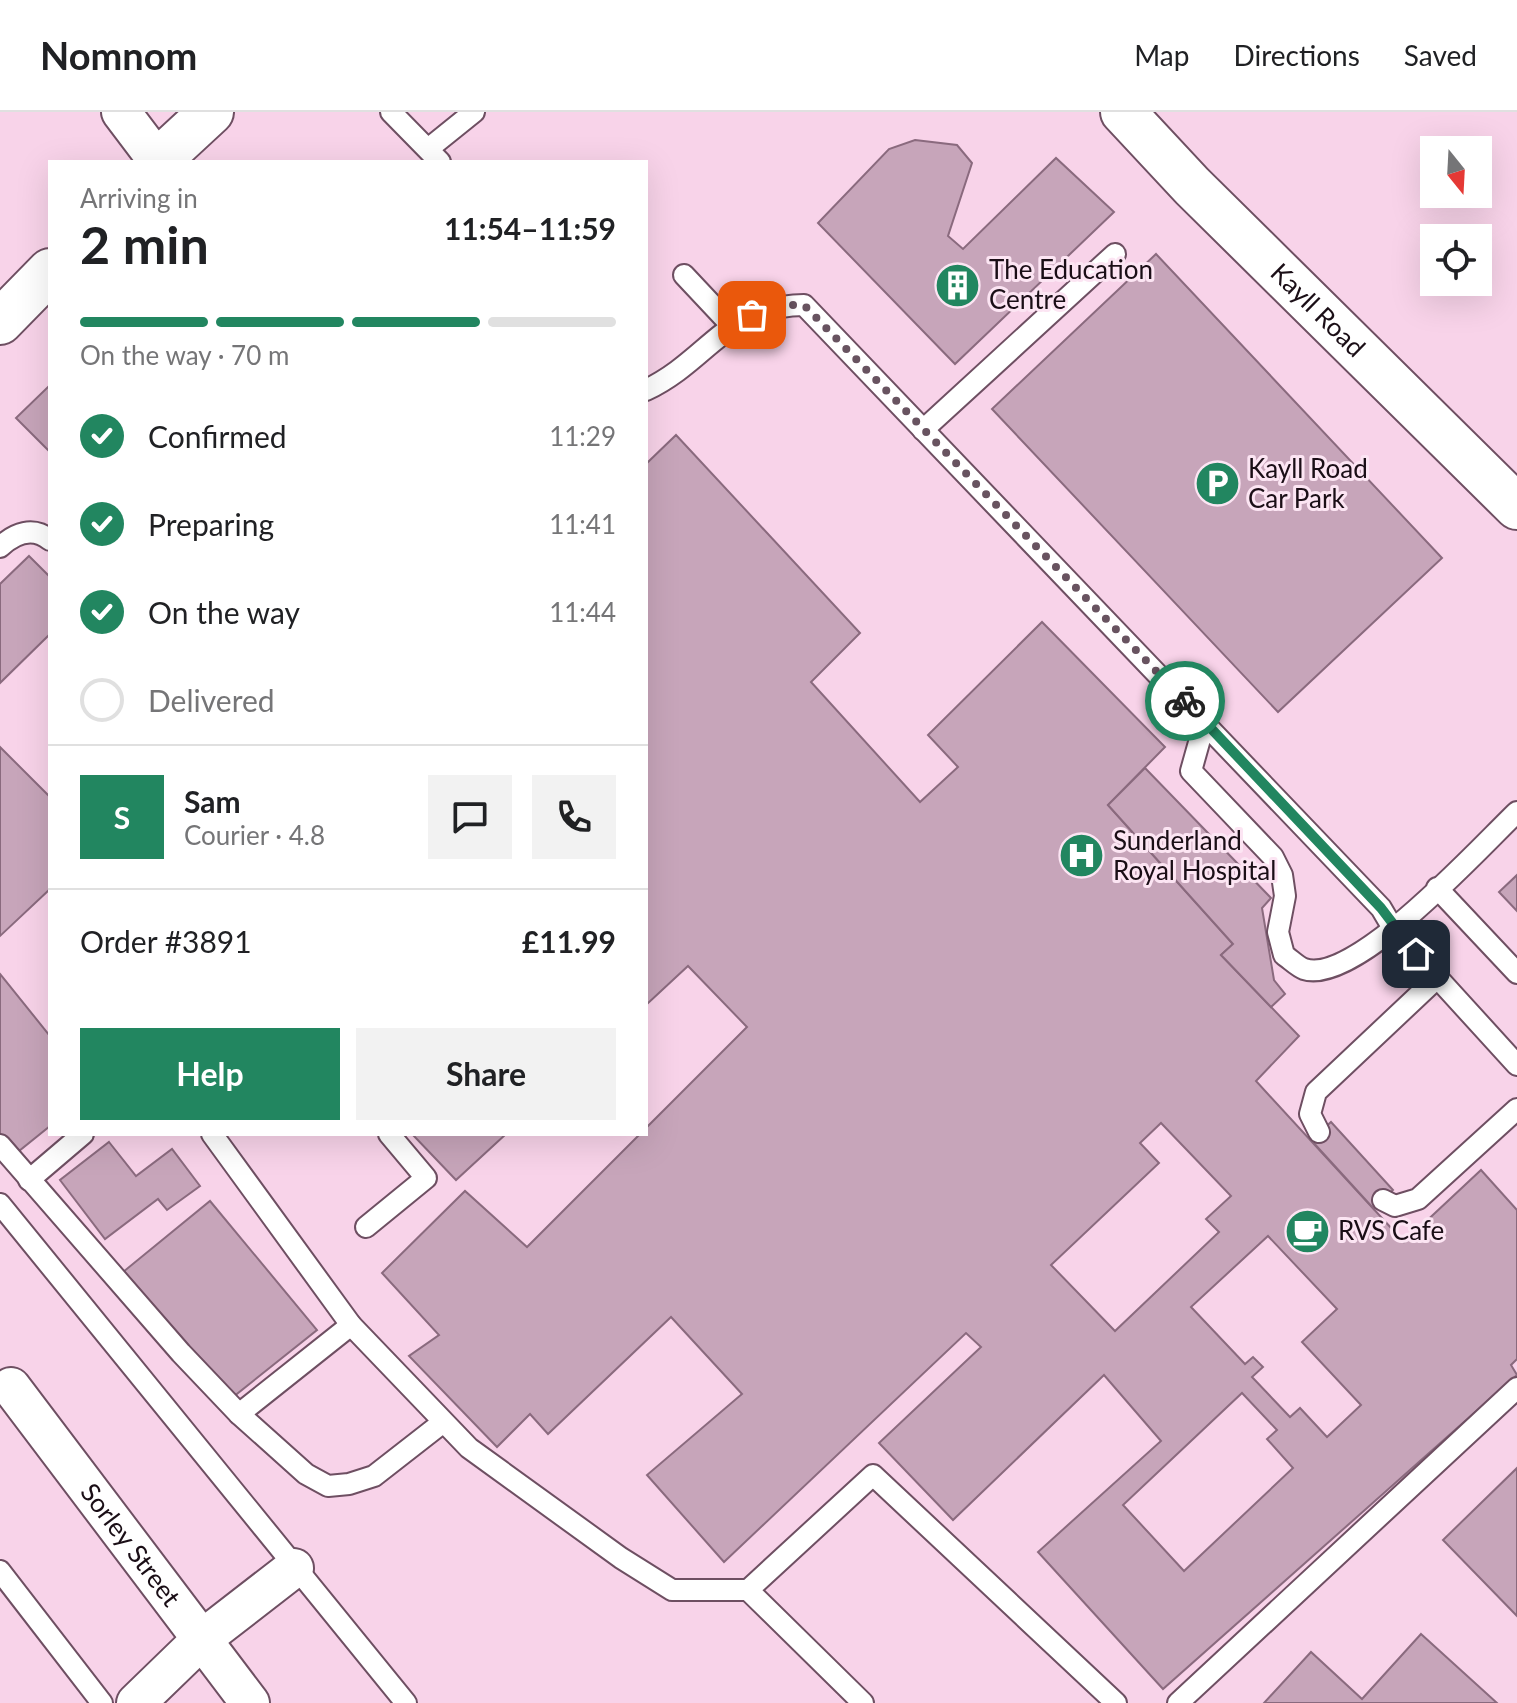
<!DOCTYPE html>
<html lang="en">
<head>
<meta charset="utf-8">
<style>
  :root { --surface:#fff; --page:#f2f2f2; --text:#202124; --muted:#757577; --line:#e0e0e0; --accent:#228660 }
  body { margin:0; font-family:Lato,sans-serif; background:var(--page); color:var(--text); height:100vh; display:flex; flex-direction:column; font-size:30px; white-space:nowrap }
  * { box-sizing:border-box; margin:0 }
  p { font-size:26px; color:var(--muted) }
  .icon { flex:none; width:44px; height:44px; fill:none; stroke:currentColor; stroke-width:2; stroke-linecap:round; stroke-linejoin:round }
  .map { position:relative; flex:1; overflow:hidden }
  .sheet { position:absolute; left:48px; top:48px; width:600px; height:976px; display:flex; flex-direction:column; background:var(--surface); border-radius:0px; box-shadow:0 8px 32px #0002 }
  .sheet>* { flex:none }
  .needle { width:52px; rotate:162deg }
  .tools { position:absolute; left:1420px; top:24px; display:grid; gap:16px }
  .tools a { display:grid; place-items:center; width:72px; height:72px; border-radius:0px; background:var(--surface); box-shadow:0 8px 32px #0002; font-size:40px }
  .pin { position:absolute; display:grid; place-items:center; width:68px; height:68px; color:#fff; margin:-34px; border-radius:16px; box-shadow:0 4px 12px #0006 }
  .courier { position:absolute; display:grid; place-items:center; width:80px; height:80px; margin:-40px; border:6px solid #228660; border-radius:50%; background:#fff; color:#222; box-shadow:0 2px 10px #0007 }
  .overview em { font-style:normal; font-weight:700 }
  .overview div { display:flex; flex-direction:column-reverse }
  .overview { display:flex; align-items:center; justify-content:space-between; height:136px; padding:0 32px }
  h1 { font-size:52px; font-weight:700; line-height:60px }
  .bar { display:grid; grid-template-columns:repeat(4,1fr); gap:12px 8px; align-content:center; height:96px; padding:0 32px }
  .bar i { height:10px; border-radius:6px; background:var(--line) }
  .bar .current { background:var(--accent) }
  .bar p { grid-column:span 4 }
  .line { display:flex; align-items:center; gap:20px; padding:0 32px; border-top:2px solid var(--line) }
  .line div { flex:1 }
  .round { display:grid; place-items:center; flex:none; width:84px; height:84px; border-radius:0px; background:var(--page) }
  ol { padding:0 32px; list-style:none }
  li { display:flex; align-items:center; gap:24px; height:88px }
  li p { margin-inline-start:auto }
  li .icon { padding:8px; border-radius:50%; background:var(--accent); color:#fff; stroke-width:4 }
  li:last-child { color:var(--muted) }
  li i { width:44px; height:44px; border:4px solid var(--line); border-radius:50% }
  .action { display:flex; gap:16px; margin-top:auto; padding:16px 32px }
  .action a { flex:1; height:92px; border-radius:0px; background:var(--accent); color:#fff; font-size:32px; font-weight:700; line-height:92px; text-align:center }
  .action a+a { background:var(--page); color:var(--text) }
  header { display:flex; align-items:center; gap:48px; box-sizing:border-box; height:112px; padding:0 40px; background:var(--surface); border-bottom:2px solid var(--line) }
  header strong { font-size:38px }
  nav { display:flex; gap:44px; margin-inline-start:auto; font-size:28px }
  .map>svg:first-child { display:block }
  .building { fill:#c7a5ba; stroke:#8a6a7e; stroke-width:2; fill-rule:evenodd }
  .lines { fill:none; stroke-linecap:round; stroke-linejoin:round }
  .service-casing { stroke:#6e4f62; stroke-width:24 }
  .minor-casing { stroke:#6e4f62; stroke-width:42 }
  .tertiary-casing { stroke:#6e4f62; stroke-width:48 }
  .primary-casing { stroke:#6e4f62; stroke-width:48 }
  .service { stroke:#fff; stroke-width:20 }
  .minor { stroke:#fff; stroke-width:38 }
  .tertiary { stroke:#fff; stroke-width:44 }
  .primary { stroke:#fff; stroke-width:44 }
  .done { stroke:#685360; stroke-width:8; stroke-dasharray:0 14.4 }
  .route { stroke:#228660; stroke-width:10 }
  .labels { text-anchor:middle; stroke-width:6; stroke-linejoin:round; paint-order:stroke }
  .poi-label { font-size:26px; fill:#1a0e16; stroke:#fce5f3; text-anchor:start }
  .street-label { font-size:26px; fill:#1a0e16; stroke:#fce5f3 }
</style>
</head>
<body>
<header>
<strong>Nomnom</strong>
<nav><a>Map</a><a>Directions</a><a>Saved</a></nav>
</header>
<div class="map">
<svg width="1517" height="1591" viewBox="0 0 1517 1591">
  <rect width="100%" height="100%" fill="#f8d3e9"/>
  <!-- building -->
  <g class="building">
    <polygon points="915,28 957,33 972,51 948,124 963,137 1056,46 1114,100 955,252 818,111 889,37"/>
    <polygon points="1156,142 1442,446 1278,600 992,297"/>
    <polygon points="50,273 50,340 16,306"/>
    <path d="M676,323L860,521L811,570L920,690L958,655L928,623L1042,510L1165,635L1108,693L1233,832L1221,843L1299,924L1256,969L1404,1130L1481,1058L1517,1098V1247L1511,1253L1517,1263L1163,1577L1038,1440L1161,1329L1104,1263L953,1408L879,1331L981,1235L966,1221L724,1450L647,1363L742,1282L671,1205L548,1322L530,1302L497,1335L409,1244L439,1223L382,1161L465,1079L527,1135L640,1022H646V1016L747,915L688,854L646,893V352ZM1161,1011L1231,1084L1206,1107L1219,1120L1115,1219L1051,1153L1159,1051L1140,1031ZM1268,1124L1337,1197L1302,1230L1361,1293L1327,1325L1300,1296L1290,1305L1252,1265L1263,1255L1253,1245L1245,1252L1191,1195ZM1242,1281L1277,1318L1267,1327L1293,1356L1184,1459L1123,1393Z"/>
    <polygon points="29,444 50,465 50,522 0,571 0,472"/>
    <polygon points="0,635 50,685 50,777 0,824"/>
    <polygon points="1145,656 1271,786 1262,796 1274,868 1285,882 1271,895 1221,843 1233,832 1108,693"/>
    <polygon points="1517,763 1517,799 1499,780"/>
    <polygon points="0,862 50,924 50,1014 14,1043 0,1026"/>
    <polygon points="1331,1010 1393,1078 1374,1097 1311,1028"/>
    <polygon points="412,1022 506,1022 456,1068"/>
    <polygon points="109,1030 136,1064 172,1037 200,1074 167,1098 158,1087 105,1127 60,1068"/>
    <polygon points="210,1089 317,1218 233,1285 123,1160"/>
    <polygon points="1517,1356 1517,1504 1443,1428"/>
    <polygon points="1421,1522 1497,1591 1264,1591 1311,1540 1362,1587"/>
  </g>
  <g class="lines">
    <defs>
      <g id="service">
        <polyline points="391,0 440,50"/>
        <polyline points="428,37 474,0"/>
        <polyline points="684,163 730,212"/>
        <path d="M646,278C709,248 725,194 804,193L1381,796L1394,818L1517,953"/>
        <polyline points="923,318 1115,142"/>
        <path d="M0,435C15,421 33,414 50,428"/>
        <path d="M1205,609L1191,659L1273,745L1282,763L1285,784L1278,820L1284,843C1290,847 1298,855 1304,857C1355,874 1480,735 1517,700"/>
        <polyline points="1437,776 1517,861"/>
        <polyline points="1319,1020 1310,1002 1316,980 1437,866"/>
        <polyline points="212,1022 351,1213 469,1336 621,1446 672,1478 748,1478 873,1363 1116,1591"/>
        <polyline points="0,1033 181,1241 239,1302 306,1362 328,1374 349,1372 374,1364 442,1311"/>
        <polyline points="29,1068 83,1022"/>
        <polyline points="1383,1088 1395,1094 1418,1087 1517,997"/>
        <polyline points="0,1092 406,1591"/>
        <polyline points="366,1115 426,1066 389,1022"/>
        <polyline points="239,1302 351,1213"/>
        <polyline points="0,1459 102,1591"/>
        <polyline points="748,1478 863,1591"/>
        <polyline points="1178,1591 1517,1276"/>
      </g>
      <g id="minor">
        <polyline points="121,0 158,49"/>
        <path id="s1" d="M11,1275L250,1591"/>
        <polyline points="136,1591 201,1528 294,1456"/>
      </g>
      <g id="tertiary">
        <path id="s2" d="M1123,0L1192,74L1517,395"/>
      </g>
      <g id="primary">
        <polyline points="157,50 211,0"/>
        <polyline points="0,210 50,159"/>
      </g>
    </defs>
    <!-- service casing -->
    <use href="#service" class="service-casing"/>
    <!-- minor casing -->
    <use href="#minor" class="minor-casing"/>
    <!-- tertiary casing -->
    <use href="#tertiary" class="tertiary-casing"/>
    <!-- primary casing -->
    <use href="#primary" class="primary-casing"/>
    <!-- service -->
    <use href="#service" class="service"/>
    <!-- minor -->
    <use href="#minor" class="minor"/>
    <!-- tertiary -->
    <use href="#tertiary" class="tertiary"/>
    <!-- primary -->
    <use href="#primary" class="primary"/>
  </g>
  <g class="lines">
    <!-- done -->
    <polyline class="done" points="752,203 774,193 804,193 1185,589"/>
    <!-- route -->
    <polyline class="route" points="1185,589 1381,796 1416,842"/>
  </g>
  <!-- icons -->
  <defs>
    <symbol id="building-disc" viewBox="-11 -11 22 22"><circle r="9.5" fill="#228660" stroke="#fce5f3"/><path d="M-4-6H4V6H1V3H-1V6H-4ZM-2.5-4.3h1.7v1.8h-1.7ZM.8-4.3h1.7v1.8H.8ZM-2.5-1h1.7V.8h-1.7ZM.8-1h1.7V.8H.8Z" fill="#fff"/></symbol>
    <symbol id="parking-disc" viewBox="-11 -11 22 22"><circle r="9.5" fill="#228660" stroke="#fce5f3"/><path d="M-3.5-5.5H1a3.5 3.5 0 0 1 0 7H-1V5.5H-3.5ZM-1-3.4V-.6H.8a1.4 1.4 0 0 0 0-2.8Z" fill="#fff"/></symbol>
    <symbol id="hospital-disc" viewBox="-11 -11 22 22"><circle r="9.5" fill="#228660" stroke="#fce5f3"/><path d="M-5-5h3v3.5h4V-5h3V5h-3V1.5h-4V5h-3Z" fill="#fff"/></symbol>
    <symbol id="cafe-disc" viewBox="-11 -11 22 22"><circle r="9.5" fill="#228660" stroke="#fce5f3"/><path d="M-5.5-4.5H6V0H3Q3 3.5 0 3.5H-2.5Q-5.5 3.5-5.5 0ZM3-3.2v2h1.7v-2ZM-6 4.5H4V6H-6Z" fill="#fff"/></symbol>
  </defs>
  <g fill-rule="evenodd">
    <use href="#building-disc" x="932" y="148" width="51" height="51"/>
    <use href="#parking-disc" x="1192" y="346" width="51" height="51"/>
    <use href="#hospital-disc" x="1056" y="718" width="51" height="51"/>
    <use href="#cafe-disc" x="1282" y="1094" width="51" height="51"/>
  </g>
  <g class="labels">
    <!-- poi labels -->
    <g class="poi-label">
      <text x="989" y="167">The Education<tspan x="989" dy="30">Centre</tspan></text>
      <text x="1248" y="366">Kayll Road<tspan x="1248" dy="30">Car Park</tspan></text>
      <text x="1113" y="738">Sunderland<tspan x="1113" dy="30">Royal Hospital</tspan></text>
      <text x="1338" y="1128">RVS Cafe</text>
    </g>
    <!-- street labels -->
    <g class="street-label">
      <text dy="9" stroke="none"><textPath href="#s2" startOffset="278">Kayll Road</textPath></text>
      <text dy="9" stroke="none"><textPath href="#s1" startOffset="198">Sorley Street</textPath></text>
    </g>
  </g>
</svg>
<div class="tools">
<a><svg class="needle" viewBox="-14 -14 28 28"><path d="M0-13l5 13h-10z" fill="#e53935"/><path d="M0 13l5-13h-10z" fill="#757577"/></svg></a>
<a><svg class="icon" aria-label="locate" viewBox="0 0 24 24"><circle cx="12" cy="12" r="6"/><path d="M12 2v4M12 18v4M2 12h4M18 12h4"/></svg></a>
</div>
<div class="pin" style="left:752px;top:203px;background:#ea580c"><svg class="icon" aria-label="bag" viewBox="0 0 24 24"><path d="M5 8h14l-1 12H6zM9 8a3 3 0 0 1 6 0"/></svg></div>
<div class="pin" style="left:1416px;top:842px;background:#1f2937"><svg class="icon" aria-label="home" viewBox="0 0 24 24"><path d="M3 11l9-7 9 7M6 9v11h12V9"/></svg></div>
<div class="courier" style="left:1185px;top:589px"><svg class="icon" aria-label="bike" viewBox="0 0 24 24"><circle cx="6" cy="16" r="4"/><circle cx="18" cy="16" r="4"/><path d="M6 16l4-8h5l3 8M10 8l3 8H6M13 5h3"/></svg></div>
<section class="sheet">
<div class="overview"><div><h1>2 min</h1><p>Arriving in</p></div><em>11:54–11:59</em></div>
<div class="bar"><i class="current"></i><i class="current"></i><i class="current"></i><i></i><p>On the way · 70 m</p></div>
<ol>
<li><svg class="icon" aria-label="check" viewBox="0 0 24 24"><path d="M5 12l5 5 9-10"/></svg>Confirmed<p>11:29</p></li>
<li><svg class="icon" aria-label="check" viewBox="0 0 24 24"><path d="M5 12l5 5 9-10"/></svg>Preparing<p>11:41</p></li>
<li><svg class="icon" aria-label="check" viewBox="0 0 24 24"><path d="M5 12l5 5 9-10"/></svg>On the way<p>11:44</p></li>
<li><i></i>Delivered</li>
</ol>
<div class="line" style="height:144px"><b class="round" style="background:var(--accent);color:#fff">S</b><div><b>Sam</b><p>Courier · 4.8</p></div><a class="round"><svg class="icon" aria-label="chat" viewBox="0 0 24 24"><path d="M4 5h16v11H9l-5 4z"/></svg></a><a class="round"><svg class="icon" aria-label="phone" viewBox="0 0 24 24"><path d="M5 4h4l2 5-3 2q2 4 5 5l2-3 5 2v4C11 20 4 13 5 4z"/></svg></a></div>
<div class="line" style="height:104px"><div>Order #3891</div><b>£11.99</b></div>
<div class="action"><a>Help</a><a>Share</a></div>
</section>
</div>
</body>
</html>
